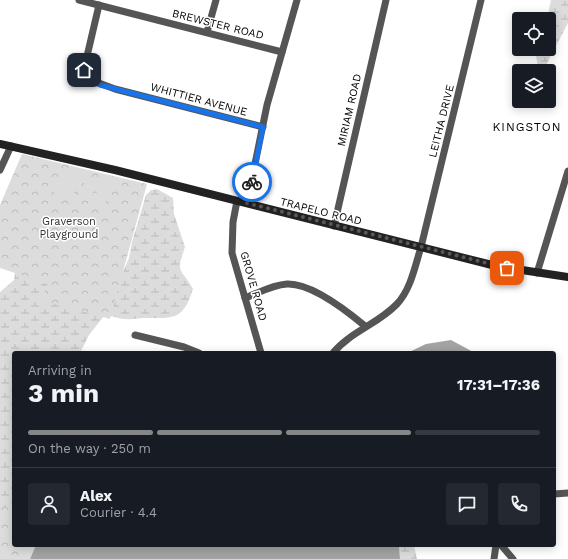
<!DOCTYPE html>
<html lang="en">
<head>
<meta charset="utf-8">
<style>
  :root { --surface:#171b24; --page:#242831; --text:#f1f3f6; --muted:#9ea1a6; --line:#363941; --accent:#858687 }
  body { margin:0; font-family:"Work Sans",sans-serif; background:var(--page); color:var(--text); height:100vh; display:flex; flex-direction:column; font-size:15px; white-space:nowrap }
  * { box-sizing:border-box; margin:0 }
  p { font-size:13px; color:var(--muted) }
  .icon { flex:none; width:22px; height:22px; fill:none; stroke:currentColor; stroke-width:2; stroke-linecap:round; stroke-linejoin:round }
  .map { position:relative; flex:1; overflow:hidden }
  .panel { position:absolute; left:12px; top:351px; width:544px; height:196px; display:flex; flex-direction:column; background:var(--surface); border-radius:4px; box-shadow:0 2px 10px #0003 }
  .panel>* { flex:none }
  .controls { position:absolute; left:512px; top:12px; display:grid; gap:8px }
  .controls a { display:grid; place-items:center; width:44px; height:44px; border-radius:4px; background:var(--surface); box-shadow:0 2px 10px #0003; font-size:20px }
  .pin { position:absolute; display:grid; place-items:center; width:34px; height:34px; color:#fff; margin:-17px; border-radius:8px; box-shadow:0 2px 6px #0006 }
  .courier { position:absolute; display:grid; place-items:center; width:40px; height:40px; margin:-20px; border:3px solid #1a73e8; border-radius:50%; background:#fff; color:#222; box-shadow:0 1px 5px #0007 }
  .head em { font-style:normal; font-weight:700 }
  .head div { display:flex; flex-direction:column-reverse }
  .head { display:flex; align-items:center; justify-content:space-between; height:68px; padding:0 16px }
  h1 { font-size:26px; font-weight:700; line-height:30px }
  .bar { display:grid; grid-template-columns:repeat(4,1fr); gap:6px 4px; align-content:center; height:48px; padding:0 16px }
  .bar i { height:5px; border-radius:3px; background:var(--line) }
  .bar .current { background:var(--accent) }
  .bar p { grid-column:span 4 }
  .line { display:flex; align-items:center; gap:10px; padding:0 16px; border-top:1px solid var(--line) }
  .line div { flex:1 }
  .round { display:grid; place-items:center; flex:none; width:42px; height:42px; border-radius:4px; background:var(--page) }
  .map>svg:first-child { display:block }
  .wetland { fill:url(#wetland-marsh) }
  .park { fill:url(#park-crowns) }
  .pitch { fill:#dcdcdc }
  .water { fill:#a3a3a3 }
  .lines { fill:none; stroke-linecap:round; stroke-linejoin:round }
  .street { stroke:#555; stroke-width:7 }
  .secondary { stroke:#222; stroke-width:8 }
  .done { stroke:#595959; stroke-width:4; stroke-dasharray:0 7.2 }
  .route { stroke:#1a73e8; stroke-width:5 }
  .labels { text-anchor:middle; stroke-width:3; stroke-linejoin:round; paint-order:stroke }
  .street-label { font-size:11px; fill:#000; stroke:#fff }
  .park-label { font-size:11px; fill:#333; stroke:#fff }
  .neighbourhood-label { font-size:12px; letter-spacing:1px; fill:#000; stroke:#fff }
</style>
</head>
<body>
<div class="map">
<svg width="568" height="559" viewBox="0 0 568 559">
  <defs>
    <pattern id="wetland-marsh" width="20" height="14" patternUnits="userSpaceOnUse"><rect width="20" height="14" fill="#dcdcdc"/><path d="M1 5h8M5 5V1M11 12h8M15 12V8" fill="none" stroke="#bbb"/></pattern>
    <pattern id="park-crowns" width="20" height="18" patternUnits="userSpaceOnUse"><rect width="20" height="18" fill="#dcdcdc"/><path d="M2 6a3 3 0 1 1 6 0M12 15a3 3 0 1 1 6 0" fill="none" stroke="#bbb"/></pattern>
  </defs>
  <rect width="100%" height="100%" fill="#fff"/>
  <!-- wetland -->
  <g class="wetland">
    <polygon points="551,0 568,0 568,23 546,65 541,69 538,67 535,50 549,49 549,19 547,19"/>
    <path d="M157,189L173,198L174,214L185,247C175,275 181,267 193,289C183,321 173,318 144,318C138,318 131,320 125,319C118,319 112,315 104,316L89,335L80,353H14V545H36L30,559H0V292L14,280L15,273L114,279L123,272L129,258L132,242L146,195L151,190Z"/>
    <polygon points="399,545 414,545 417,559 400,559"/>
  </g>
  <!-- park -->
  <g class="park">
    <polygon points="22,154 147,184 110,319 41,300 48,284 0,268 0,205"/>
    <polygon points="0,505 14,510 14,545 29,545 32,551 28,559 0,559"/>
  </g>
  <!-- pitch -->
  <g class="pitch">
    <polygon points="60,169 79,174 72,201 53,196"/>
    <polygon points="86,176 96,179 91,202 80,199"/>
    <polygon points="103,177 109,178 108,182 110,183 105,205 102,204 101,208 95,207 96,203 94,202 100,180 102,180"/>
  </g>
  <!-- water -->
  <g class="water">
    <polygon points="451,340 475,353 407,353 426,344"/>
    <polygon points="36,545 399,545 400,559 30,559"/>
  </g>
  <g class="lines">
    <!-- street -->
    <g class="street">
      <polyline points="79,0 282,52"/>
      <polyline points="99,5 84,69 88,79 115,89 263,127"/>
      <polyline points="207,32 216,0"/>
      <polyline points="0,170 11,146"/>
      <polyline points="237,201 233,222 232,253 261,353"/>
      <polyline points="247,203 267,105 297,0"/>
      <polyline points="334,226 386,0"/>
      <polyline points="537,273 568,171"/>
      <path d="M245,298C258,293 272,285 287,284C311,283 347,311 365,326"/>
      <polyline points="135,335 184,347 199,353"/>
      <path d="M333,353C350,332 378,324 397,304C411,289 415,266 421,247L481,0"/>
      <polyline points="554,494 568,493"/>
      <polyline points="501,545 513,559"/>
      <polyline points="494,559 496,545"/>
    </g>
    <!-- secondary -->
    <polyline class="secondary" points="0,144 115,170 496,266 568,277"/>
  </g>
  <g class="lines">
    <!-- done -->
    <polyline class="done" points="252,182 247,203 507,268"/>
    <!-- route -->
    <polyline class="route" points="84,70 88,80 100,85 263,127 252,182"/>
  </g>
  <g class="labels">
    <!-- street labels -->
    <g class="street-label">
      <text transform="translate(218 24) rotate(14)" y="4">BREWSTER ROAD</text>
      <text transform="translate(199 99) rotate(15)" y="4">WHITTIER AVENUE</text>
      <text transform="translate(349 110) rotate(-77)" y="4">MIRIAM ROAD</text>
      <text transform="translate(441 121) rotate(-76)" y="4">LEITHA DRIVE</text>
      <text transform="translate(321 211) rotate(14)" y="4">TRAPELO ROAD</text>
      <text transform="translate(254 286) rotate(74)" y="4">GROVE ROAD</text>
    </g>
    <!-- park labels -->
    <g class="park-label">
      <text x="69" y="225">Graverson<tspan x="69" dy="13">Playground</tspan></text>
    </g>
    <!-- neighbourhood labels -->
    <g class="neighbourhood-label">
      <text x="527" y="131">KINGSTON</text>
    </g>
  </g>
</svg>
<div class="controls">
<a><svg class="icon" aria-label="locate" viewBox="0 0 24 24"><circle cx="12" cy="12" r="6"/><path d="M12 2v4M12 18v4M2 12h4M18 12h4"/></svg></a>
<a><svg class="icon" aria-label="layers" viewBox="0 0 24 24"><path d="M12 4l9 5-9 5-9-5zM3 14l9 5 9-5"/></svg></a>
</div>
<div class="pin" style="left:507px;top:268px;background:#ea580c"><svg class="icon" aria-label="bag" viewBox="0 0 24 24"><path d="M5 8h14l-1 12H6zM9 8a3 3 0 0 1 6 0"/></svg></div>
<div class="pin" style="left:84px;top:70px;background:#1f2937"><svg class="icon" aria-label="home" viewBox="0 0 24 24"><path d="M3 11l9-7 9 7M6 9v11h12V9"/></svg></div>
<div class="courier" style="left:252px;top:182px"><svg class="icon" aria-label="bike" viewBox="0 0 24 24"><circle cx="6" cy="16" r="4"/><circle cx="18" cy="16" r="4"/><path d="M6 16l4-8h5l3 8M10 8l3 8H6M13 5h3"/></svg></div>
<section class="panel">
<div class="head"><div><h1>3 min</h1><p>Arriving in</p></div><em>17:31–17:36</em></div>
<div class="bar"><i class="current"></i><i class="current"></i><i class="current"></i><i></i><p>On the way · 250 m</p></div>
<div class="line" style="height:72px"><a class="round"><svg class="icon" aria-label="person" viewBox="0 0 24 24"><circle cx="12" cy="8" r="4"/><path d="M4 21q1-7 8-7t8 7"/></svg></a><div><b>Alex</b><p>Courier · 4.4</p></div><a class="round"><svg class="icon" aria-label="chat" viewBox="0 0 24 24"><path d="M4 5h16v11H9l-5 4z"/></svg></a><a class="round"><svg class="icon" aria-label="phone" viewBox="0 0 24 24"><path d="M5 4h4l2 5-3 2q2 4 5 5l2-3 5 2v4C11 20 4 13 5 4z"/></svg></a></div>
</section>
</div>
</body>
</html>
